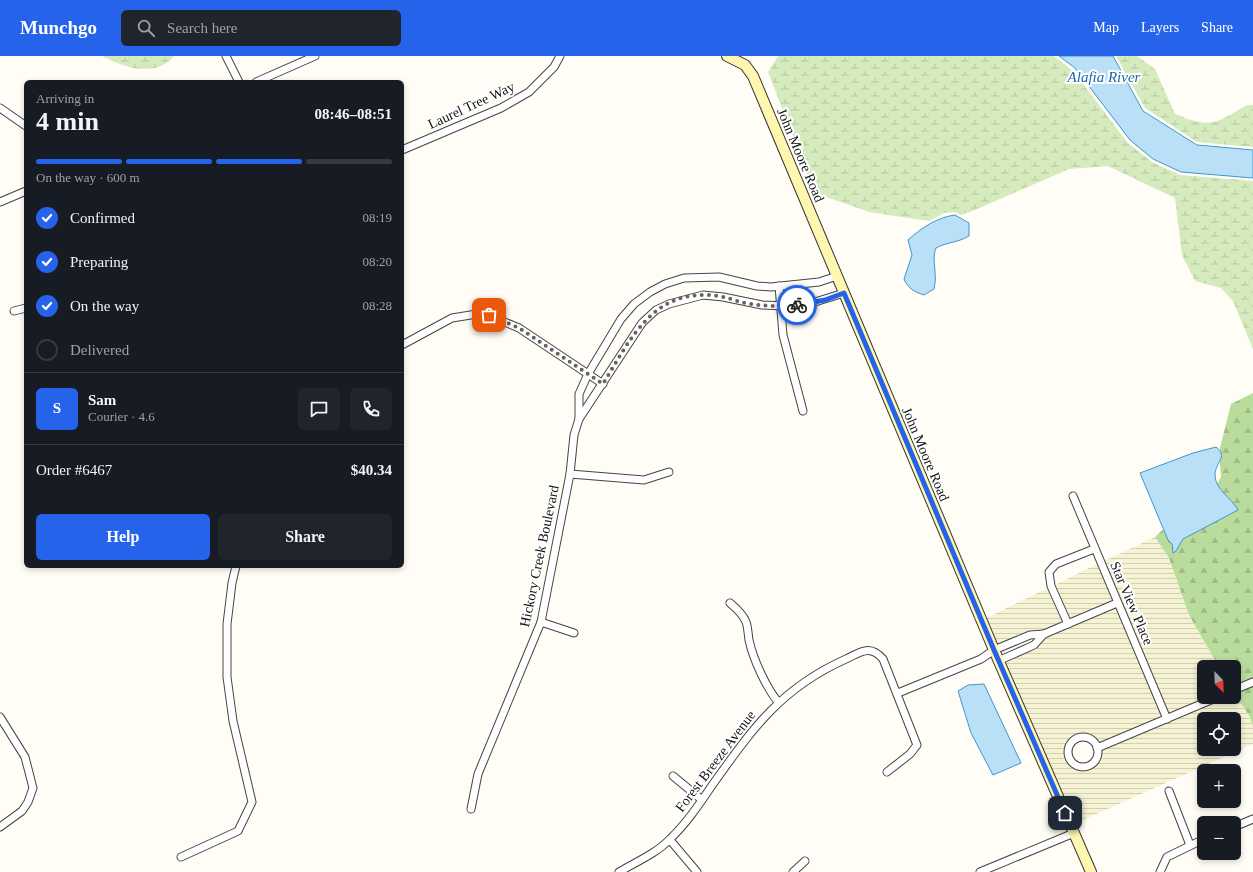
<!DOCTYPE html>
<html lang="en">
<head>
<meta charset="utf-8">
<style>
  :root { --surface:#171b24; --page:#20242c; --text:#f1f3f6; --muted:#9ea1a6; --line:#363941; --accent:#2563eb }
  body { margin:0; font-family:Georgia,serif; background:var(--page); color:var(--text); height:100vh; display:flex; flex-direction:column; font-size:15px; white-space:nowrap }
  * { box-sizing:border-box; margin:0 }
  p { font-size:13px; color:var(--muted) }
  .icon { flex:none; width:22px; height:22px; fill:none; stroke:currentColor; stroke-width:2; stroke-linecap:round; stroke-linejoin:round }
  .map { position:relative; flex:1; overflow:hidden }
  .panel { position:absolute; left:24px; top:24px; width:380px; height:488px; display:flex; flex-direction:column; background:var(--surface); border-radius:6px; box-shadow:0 2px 6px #0003 }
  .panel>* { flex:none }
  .needle { width:26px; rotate:157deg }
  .fabs { position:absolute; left:1197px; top:604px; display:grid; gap:8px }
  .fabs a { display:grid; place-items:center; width:44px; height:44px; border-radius:6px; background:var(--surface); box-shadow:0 2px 6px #0003; font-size:20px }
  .pin { position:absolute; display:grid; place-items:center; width:34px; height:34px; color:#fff; margin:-17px; border-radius:8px; box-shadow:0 2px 6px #0006 }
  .courier { position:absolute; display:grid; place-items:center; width:40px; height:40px; margin:-20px; border:3px solid #2563eb; border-radius:50%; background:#fff; color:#222; box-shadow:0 1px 5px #0007 }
  .overview em { font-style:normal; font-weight:700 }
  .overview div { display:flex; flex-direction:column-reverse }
  .overview { display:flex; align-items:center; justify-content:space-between; height:68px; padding:0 12px }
  h1 { font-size:26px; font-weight:700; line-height:30px }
  .bar { display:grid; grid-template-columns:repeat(4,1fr); gap:6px 4px; align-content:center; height:48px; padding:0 12px }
  .bar i { height:5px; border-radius:3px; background:var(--line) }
  .bar .current { background:var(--accent) }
  .bar p { grid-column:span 4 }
  .line { display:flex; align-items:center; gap:10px; padding:0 12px; border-top:1px solid var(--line) }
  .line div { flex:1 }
  .round { display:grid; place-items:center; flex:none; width:42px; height:42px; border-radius:6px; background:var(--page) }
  ol { padding:0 12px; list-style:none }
  li { display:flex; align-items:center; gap:12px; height:44px }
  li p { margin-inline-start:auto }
  li .icon { padding:4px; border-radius:50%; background:var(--accent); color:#fff; stroke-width:4 }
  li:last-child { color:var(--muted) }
  li i { width:22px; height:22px; border:2px solid var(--line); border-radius:50% }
  .button { display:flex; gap:8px; margin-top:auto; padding:8px 12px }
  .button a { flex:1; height:46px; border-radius:6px; background:var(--accent); color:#fff; font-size:16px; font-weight:700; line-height:46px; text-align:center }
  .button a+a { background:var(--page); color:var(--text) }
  header { display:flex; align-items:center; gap:24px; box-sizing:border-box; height:56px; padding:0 20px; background:var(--accent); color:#fff }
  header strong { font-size:19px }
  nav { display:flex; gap:22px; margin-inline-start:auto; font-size:14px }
  .search { width:280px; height:36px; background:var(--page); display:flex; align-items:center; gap:10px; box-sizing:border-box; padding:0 14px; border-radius:6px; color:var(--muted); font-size:15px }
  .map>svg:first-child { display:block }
  .farmland { fill:url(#farmland-rules); fill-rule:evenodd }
  .forest { fill:url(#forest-firs) }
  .wetland { fill:url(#wetland-marsh) }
  .water { fill:#b9e0f7; stroke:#3f96cf }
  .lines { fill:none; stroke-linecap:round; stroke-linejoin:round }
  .street-casing { stroke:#444; stroke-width:9 }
  .secondary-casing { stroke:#333; stroke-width:12 }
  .street { stroke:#fff; stroke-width:7 }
  .secondary { stroke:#fff6b0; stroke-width:10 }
  .done { stroke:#646461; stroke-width:4; stroke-dasharray:0 7.2 }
  .route { stroke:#2563eb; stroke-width:5 }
  .labels { text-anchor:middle; stroke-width:4; stroke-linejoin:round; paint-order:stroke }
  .street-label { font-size:14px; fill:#111; stroke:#fff }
  .water-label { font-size:15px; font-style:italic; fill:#1768a6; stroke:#fff }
</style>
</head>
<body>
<header>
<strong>Munchgo</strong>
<div class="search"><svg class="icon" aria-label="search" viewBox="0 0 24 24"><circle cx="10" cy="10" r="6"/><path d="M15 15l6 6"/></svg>Search here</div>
<nav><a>Map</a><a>Layers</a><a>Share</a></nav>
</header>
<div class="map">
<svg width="1253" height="816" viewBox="0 0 1253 816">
  <defs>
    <pattern id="farmland-rules" width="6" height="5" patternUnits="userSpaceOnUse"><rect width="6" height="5" fill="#f6f3d4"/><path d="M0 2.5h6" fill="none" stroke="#d2cfb5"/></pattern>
    <pattern id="forest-firs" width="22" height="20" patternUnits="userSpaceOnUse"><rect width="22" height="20" fill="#b9dc9c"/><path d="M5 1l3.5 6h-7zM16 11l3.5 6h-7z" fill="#9ebc85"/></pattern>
    <pattern id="wetland-marsh" width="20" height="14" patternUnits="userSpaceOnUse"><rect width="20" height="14" fill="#d5ebbd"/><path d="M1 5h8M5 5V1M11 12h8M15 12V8" fill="none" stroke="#b6c8a1"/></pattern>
  </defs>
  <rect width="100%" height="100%" fill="#fffdf5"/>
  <!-- farmland -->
  <g class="farmland">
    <polygon points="1155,481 1169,502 1189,559 1219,611 1204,611 1204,641 1208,641 1169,658 1104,505"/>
    <polygon points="1097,508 1113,545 1070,563 1055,529"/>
    <polygon points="1048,532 1063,565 1043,575 1029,575 995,589 984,563"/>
    <path d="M1116,552L1162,660L1099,687L1094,681L1087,678H1076L1070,682L1064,692V700L1070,710L1081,715L1092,713L1100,703L1101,695L1228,641H1234L1235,638L1250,661L1253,671V688L1074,768L1003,607L1036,593L1048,581ZM1204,663H1234V693H1204Z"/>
  </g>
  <!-- forest -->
  <g class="forest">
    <polygon points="1253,337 1253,622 1234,630 1234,611 1219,611 1189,559 1169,502 1155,481 1185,452 1211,439 1221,421 1219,396 1231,348"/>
    <polygon points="1253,630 1253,671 1250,661 1235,638"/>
  </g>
  <!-- wetland -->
  <g class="wetland">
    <path d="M102,0H174C156,22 124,12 102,0Z"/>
    <polygon points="778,0 1054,0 1073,15 1128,87 1152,106 1180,119 1253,125 1253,293 1233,245 1221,232 1195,225 1182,199 1175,142 1108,110 1069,113 970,156 960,159 955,156 944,157 929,165 869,156 815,137 768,16"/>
    <path d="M1116,0H1137L1155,13L1175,58C1212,73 1214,68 1247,49H1253V91L1197,86L1145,52Z"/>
  </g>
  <!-- water -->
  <g class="water">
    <polygon points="1059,0 1113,0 1143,55 1197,89 1253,94 1253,122 1181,116 1153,103 1130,84 1075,12"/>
    <path d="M955,159L969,167V180C957,187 947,186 936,192C931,202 938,219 934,233L924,239C915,236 908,233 904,223L912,199L908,184C921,172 938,161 955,159Z"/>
    <path d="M1216,391C1229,401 1215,406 1215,419C1215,434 1232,442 1238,454L1183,483L1176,495L1173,497L1172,488L1168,484L1140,417L1193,397Z"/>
    <polygon points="984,628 1021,707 993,719 971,677 958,635 968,629"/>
  </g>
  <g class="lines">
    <defs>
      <g id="street">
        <polyline points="226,0 239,26"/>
        <polyline points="256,26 315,0"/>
        <polyline points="0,52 26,70"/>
        <polyline points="402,94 501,52 529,36 554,11 560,0"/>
        <polyline points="0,146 26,135"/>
        <polyline points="779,230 783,279 803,355"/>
        <polyline points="14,255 26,252"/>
        <polyline points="402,289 452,262 483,257 519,272 603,328"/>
        <polyline points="579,363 642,267 656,254 669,248 703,239 723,241 762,249 788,250 815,246 844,237"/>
        <polyline points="570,418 644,424 669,416"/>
        <polyline points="1073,440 1167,663"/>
        <path d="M730,547C736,552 743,558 746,566C748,571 748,578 749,584C753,603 766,631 778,646"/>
        <polyline points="541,566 574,577"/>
        <polyline points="1068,568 1051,530 1049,516 1056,508 1094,493"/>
        <polyline points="998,605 1034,589 1044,578 1117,547"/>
        <polyline points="1234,634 1253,626"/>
        <polyline points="898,637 981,603 994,594 1030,579 1044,578"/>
        <polyline points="0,661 25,701 33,732 28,746 22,755 0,771"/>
        <circle cx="1083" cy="696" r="15"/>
        <polyline points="1097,692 1218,641"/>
        <polyline points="673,720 702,744"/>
        <polyline points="1169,735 1190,789"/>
        <polyline points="471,753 478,718 541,566 570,418 574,379 579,363 579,338 588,318 621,263 634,248 650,236 665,228 684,222 719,221 757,230 771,231 819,226 837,220"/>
        <polyline points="1234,771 1253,763"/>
        <polyline points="670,784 697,816"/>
        <polyline points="181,801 238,775 252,746 233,665 227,621 227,568 232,527 236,510"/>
        <path d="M619,816C636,806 657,797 670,783C687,767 700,747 713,728C753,672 781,632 846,603C861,596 870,588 883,603L917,689L910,698L887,716"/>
        <polyline points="793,816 805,805"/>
        <polyline points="980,816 1074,777"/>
        <polyline points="1160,816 1167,801 1204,783"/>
      </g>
      <polyline id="secondary" points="727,0 745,9 753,20 994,594 1091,816"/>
    </defs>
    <!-- street casing -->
    <use href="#street" class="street-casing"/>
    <!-- secondary casing -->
    <use href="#secondary" class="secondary-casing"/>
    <!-- street -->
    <use href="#street" class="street"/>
    <!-- secondary -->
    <use href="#secondary" class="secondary"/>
  </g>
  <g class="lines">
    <!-- done -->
    <path class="done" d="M489,259L519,272L603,328C631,282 654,231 718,240C727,241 736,245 745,247C762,250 779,251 797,249"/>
    <!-- route -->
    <polyline class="route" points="797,249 825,244 844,237 994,594 1065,757"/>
  </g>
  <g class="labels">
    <!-- street labels -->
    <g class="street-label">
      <text transform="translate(471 49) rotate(-25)" y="5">Laurel Tree Way</text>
      <text transform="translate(801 99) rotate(67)" y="5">John Moore Road</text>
      <text transform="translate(926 398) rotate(67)" y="5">John Moore Road</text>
      <text transform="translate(539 500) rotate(-78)" y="5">Hickory Creek Boulevard</text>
      <text transform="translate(1132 547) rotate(67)" y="5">Star View Place</text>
      <text transform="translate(715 705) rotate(-53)" y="5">Forest Breeze Avenue</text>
    </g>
    <!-- water labels -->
    <g class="water-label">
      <text x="1104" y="26">Alafia River</text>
    </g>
  </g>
</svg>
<div class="fabs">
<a><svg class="needle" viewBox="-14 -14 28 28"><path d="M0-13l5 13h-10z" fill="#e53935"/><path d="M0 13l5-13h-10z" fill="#9ea1a6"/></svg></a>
<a><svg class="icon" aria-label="locate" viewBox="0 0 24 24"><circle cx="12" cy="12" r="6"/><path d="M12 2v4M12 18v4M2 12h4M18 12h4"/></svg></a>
<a>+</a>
<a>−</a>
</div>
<div class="pin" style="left:489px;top:259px;background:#ea580c"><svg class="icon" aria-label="bag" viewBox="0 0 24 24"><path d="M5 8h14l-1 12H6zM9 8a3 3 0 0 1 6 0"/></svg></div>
<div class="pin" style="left:1065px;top:757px;background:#1f2937"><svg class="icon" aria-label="home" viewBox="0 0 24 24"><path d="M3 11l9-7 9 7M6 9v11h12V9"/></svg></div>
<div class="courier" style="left:797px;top:249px"><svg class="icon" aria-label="bike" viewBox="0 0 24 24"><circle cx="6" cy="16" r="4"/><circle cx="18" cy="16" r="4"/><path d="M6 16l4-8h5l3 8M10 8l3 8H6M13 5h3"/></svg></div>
<section class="panel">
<div class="overview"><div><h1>4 min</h1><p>Arriving in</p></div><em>08:46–08:51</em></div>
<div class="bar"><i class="current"></i><i class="current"></i><i class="current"></i><i></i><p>On the way · 600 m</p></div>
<ol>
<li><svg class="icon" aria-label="check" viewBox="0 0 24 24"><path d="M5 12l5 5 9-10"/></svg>Confirmed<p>08:19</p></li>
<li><svg class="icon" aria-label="check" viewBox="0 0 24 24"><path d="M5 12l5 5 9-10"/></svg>Preparing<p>08:20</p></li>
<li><svg class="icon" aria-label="check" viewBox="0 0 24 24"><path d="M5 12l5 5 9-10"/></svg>On the way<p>08:28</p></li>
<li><i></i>Delivered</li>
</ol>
<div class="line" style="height:72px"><b class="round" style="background:var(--accent);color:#fff">S</b><div><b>Sam</b><p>Courier · 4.6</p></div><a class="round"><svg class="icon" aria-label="chat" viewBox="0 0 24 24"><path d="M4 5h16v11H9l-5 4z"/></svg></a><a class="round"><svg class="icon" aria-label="phone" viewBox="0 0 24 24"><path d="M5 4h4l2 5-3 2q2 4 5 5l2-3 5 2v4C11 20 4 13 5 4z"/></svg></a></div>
<div class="line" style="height:52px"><div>Order #6467</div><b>$40.34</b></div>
<div class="button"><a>Help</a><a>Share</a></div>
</section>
</div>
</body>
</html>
